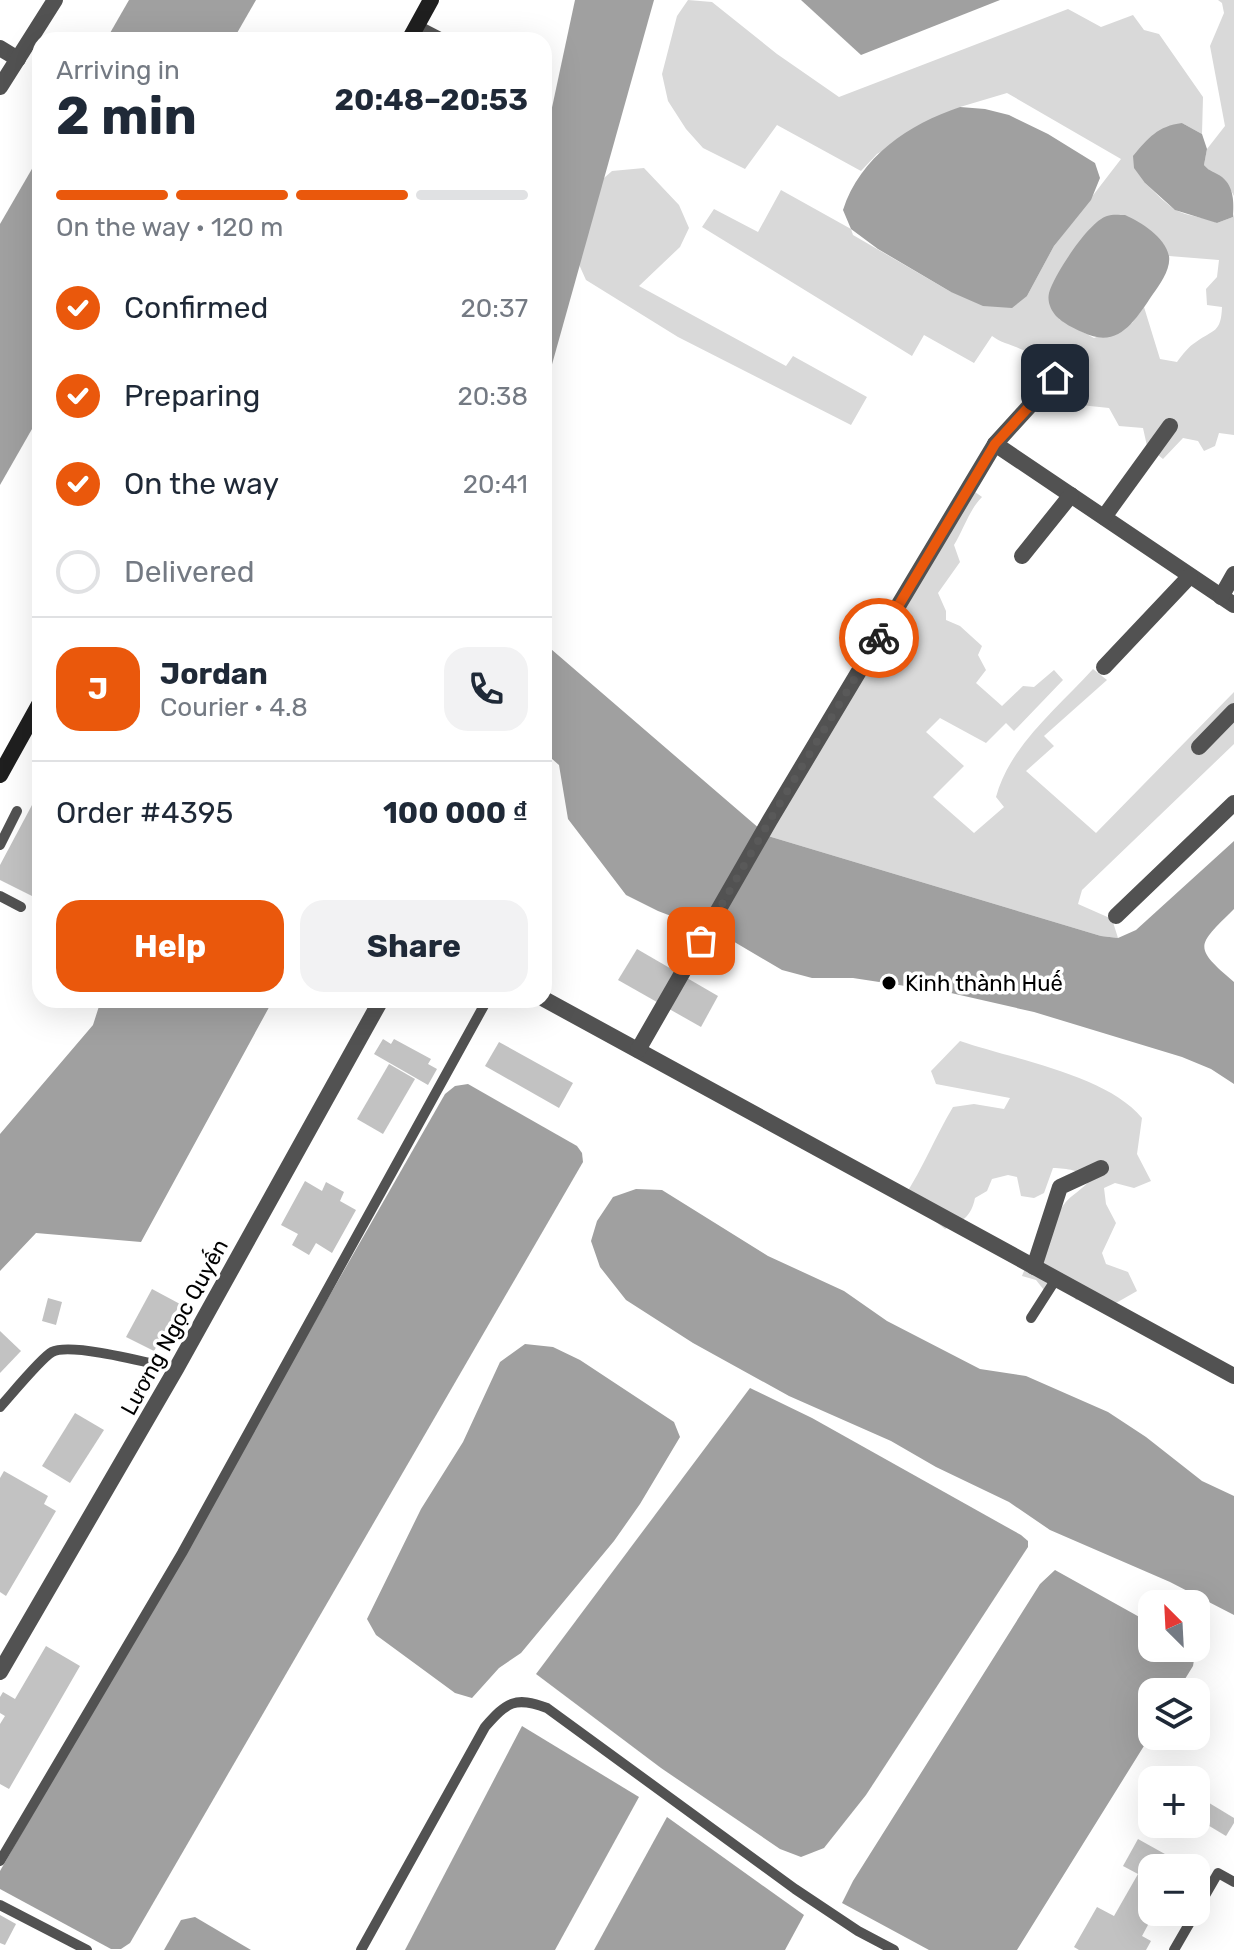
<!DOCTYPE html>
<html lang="en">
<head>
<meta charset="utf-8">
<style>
  :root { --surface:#fff; --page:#f2f2f3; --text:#1f2937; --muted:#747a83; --line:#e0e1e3; --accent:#ea580c }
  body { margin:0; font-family:Rubik,sans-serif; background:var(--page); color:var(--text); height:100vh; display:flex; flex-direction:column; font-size:30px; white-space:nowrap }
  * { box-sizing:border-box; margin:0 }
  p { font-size:26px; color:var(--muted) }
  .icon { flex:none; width:44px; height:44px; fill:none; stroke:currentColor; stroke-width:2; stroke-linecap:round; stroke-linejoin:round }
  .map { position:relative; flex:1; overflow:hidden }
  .panel { position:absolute; left:32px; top:32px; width:520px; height:976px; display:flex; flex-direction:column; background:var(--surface); border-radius:24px; box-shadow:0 8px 32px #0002 }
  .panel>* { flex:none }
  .needle { width:52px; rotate:336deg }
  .tools { position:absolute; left:1138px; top:1590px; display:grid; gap:16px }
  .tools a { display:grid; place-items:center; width:72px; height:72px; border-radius:16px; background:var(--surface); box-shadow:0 8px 32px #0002; font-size:40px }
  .pin { position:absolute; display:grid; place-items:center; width:68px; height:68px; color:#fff; margin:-34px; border-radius:16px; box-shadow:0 4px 12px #0006 }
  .courier { position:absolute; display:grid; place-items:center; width:80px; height:80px; margin:-40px; border:6px solid #ea580c; border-radius:50%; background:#fff; color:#222; box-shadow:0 2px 10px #0007 }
  .headline em { font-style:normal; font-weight:700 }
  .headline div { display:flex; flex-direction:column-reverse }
  .headline { display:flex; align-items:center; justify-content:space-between; height:136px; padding:0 24px }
  h1 { font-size:52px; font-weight:700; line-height:60px }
  .bar { display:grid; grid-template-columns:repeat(4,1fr); gap:12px 8px; align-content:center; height:96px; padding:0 24px }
  .bar i { height:10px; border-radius:6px; background:var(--line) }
  .bar .active { background:var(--accent) }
  .bar p { grid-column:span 4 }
  .line { display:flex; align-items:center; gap:20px; padding:0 24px; border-top:2px solid var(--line) }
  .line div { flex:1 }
  .round { display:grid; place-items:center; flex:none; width:84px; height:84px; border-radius:24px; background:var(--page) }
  ol { padding:0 24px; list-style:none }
  li { display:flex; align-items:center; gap:24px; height:88px }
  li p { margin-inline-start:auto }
  li .icon { padding:8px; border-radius:50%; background:var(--accent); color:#fff; stroke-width:4 }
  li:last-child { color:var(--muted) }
  li i { width:44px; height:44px; border:4px solid var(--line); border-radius:50% }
  .action { display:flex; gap:16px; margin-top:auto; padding:16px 24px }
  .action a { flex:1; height:92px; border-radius:24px; background:var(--accent); color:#fff; font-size:32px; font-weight:700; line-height:92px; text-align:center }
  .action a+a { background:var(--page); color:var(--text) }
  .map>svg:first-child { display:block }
  .green { fill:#d9d9d9; fill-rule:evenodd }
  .water { fill:#a0a0a0 }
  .building { fill:#c2c2c2 }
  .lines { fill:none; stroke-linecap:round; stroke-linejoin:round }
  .service { stroke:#525252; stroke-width:10 }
  .minor { stroke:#525252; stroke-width:16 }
  .tertiary { stroke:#525252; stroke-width:16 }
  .secondary { stroke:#1f1f1f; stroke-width:16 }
  .done { stroke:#595959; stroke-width:8; stroke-dasharray:0 14.4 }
  .route { stroke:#ea580c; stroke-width:10 }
  .poi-dot { fill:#000; stroke:#fff; stroke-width:3 }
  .labels { text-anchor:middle; stroke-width:7; stroke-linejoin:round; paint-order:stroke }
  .poi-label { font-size:22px; fill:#000; stroke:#fff; text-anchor:start }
  .street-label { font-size:22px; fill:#000; stroke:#fff }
</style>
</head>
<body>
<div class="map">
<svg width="1234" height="1950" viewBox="0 0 1234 1950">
  <rect width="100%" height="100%" fill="#fff"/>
  <!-- green -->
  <g class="green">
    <path d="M688,0L712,2L777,54L839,97L1068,9L1101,27L1133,15L1144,30L1159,34L1203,97L1202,134L1182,123L1145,183C1155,192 1167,206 1180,212C1192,217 1205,217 1217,223L1233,217L1234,214V435L1219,433L1215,446L1204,451L1198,441L1183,438L1163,459L1147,446L1143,428L1119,426L1109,408L1071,404L1073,387L1071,375C1055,366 1039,357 1023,350C1011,344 1003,344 992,336L974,363L924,335L912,356L702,227L714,209L758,232L781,190L851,229L853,235L951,292L1027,296L1054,246L1121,159L1007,93L960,107L877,154L861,171L777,125L745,169L703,148L686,129L668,101L662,74L677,16ZM1094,225L1163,244L1169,256L1219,260L1217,277L1206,289L1207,305L1222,307C1221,333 1214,329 1196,342C1188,347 1183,354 1177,362L1160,359L1144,307L1132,323L1094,338L1059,319L1062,267Z"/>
    <path d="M1218,0H1234V196C1227,180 1215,177 1204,165L1207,149L1225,126L1210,46L1224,13L1222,3Z"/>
    <polygon points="644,168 679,205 689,228 680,247 639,286 786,366 793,356 867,397 851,425 678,337 586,280 572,249 588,192 612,171"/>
    <path d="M971,489L982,497C969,510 964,529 954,545L960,562L938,593L946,611V620L960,626L982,646L978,655L986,670L976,683L1002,706L1023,686L1034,687L1054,670L1063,680L1014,731L1006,723L986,743L940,718L926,732L964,766L933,797L974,833L1004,807L996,797C1010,745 1058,708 1093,669L1107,680L1044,736L1054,746L1026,771L1096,833L1234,692V744L1082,890L1078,904L1112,919L1118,938L1101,936L768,836Z"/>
    <path d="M960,1041C1012,1059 1107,1075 1142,1118L1137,1154L1151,1181L1134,1188L1115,1183L1104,1188L1106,1204L1116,1223L1102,1253L1106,1264L1128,1272L1137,1291L1116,1303L1092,1295L1076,1300L1066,1285L1044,1290L1036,1280L1022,1276C1032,1250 1049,1226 1065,1203C1071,1195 1082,1190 1089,1181C1080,1169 1068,1169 1053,1168L1044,1193L1034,1198L1021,1196L1017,1177L1008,1175L992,1179L987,1191L975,1198C971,1217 963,1221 945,1229L904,1197C923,1168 935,1137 953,1107L974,1104L1004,1109L1010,1098L936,1084L931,1071Z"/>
  </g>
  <!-- water -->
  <g class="water">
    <polygon points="129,0 256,0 233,40 106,40"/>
    <polygon points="575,0 654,0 544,393 544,145"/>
    <polygon points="801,0 1000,0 861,55"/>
    <path d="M960,107L985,109L1009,115L1048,134L1095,163L1100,178L1091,200L1054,246L1027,296L1012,308L983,306L951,292L878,249L851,229L843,210C860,157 909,124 960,107Z"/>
    <path d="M1182,123L1202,134L1207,149L1204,165C1210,172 1215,172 1222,177C1234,187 1234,202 1233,217L1217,223L1175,210L1145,183L1134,168L1133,156C1148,138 1158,126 1182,123Z"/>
    <polygon points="40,155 40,415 0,485 0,224"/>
    <path d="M1125,215C1141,222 1165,237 1169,256C1171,269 1160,284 1153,294C1134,322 1118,350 1082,332C1073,328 1063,323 1056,316C1051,310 1047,302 1049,293C1054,275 1089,221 1107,216C1112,214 1120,215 1125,215Z"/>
    <path d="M544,643L768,836L1101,936L1118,938L1136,930L1234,841V909C1197,946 1192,946 1234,982V1084L1211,1069L1182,1057L1034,1012L951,993L853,978H812L782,970L726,937L658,911L626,895L568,819L559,765L544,752Z"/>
    <polygon points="101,1000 273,1000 141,1242 36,1233 0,1271 0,1134 93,1025"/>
    <polygon points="468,1084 577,1146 582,1153 583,1162 130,1943 121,1949 111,1949 0,1889 0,1871 445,1094 455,1086"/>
    <polygon points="636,1189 662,1190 768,1256 844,1291 887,1321 980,1369 1026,1376 1108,1412 1146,1437 1202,1481 1234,1496 1234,1615 1170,1582 1050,1530 1009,1502 936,1467 891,1441 789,1396 693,1343 626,1300 600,1267 591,1241 597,1221 613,1197"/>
    <polygon points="525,1344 553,1347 580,1360 674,1422 680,1437 640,1504 614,1541 521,1653 499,1668 472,1698 455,1693 376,1635 367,1619 421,1509 463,1442 500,1362"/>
    <polygon points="750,1388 812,1418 1021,1535 1028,1541 1028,1547 866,1795 824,1848 801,1857 780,1849 661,1768 536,1674"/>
    <polygon points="1055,1570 1152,1624 1152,1648 1188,1648 1195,1654 1193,1666 1177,1692 1152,1692 1152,1733 1017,1950 929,1950 842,1903 853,1881 1040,1584"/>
    <polygon points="522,1726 639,1797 555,1950 405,1950"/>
    <polygon points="667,1817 804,1915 785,1950 594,1950"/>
    <polygon points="195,1917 251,1950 164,1950 181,1920"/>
  </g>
  <!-- building -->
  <g class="building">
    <polygon points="40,790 40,900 0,880 0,865"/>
    <polygon points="637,949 718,996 701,1027 618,980"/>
    <polygon points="383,1039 391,1044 394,1039 431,1059 428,1064 437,1069 428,1085 374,1054"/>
    <polygon points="499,1042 573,1083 559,1108 485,1066"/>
    <polygon points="389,1064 415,1079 383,1134 357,1119"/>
    <polygon points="305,1181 322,1191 326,1182 344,1192 340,1201 356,1210 332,1253 316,1243 309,1255 292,1245 298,1234 281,1225"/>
    <polygon points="152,1289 180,1304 154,1351 126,1337"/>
    <polygon points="48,1298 62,1302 56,1325 42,1321"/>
    <polygon points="0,1331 21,1351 0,1373"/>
    <polygon points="75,1413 104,1430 70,1483 42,1466"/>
    <polygon points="4,1471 48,1496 44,1504 56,1511 6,1596 0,1592 0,1478"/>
    <polygon points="46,1646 80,1666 9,1789 0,1784 0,1724 5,1716 0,1713 0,1697 3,1692 15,1699"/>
    <polygon points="1196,1795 1234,1818 1234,1823 1226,1836 1196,1818"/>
    <polygon points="1138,1839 1190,1868 1152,1868 1152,1912 1155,1912 1142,1936 1151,1941 1146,1950 1079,1950 1074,1947 1097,1907 1114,1916 1138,1874 1123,1866"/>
    <polygon points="0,1915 16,1924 5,1945 0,1943"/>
  </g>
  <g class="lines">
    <!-- service -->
    <g class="service">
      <polyline points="417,25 446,40"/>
      <polyline points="0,845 17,811"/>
      <polyline points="0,896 21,907"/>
      <polyline points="1031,1318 1056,1279"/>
      <path d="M0,1407C11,1395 41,1358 52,1352C71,1342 153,1364 176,1369"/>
      <polyline points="0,1861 182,1553 487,1000"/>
      <polyline points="0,1905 87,1950"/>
      <polyline points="1196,1911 1218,1873 1234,1882"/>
      <path d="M361,1950L485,1727C507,1702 515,1696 547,1708L795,1889L858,1931L894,1950"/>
      <polyline points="1174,1950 1196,1912"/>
    </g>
    <!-- minor -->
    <g class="minor">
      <polyline points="0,48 18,59"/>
      <polyline points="995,444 1234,605"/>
      <polyline points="1104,517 1170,426"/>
      <polyline points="1022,556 1071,495"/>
      <polyline points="1221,597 1234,574"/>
      <polyline points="1104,667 1190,576"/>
      <polyline points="1199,747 1234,711"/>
      <polyline points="1116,916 1234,803"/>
      <polyline points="544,999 1234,1376"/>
      <polyline points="638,1050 770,820 995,444 1055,378"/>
      <polyline points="1034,1267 1060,1187 1101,1168"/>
      <polyline points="0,1672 176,1369 381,1000"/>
    </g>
    <!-- tertiary -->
    <polyline class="tertiary" points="0,87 55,0"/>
    <!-- secondary -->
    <g class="secondary">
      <polyline points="409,40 431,0"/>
      <polyline points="0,775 40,703"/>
    </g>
  </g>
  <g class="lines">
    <!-- done -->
    <polyline class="done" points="701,941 770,820 879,638"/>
    <!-- route -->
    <polyline class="route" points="879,638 995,444 1055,378"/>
  </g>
  <!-- markers -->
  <circle class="poi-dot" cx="889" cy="983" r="8"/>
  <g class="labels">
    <!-- poi labels -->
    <g class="poi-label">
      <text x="905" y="991">Kinh thành Huế</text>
    </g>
    <!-- street labels -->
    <g class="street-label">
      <text transform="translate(174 1327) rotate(-61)" y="8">Lương Ngọc Quyến</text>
    </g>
  </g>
</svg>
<div class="tools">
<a><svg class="needle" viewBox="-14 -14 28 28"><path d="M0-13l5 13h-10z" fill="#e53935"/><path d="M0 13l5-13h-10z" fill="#747a83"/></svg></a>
<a><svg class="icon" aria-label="layers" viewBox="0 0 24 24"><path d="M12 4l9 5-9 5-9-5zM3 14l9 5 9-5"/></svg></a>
<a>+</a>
<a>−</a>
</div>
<div class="pin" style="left:701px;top:941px;background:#ea580c"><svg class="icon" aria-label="bag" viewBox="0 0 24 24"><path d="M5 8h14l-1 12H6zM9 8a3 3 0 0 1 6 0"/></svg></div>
<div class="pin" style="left:1055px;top:378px;background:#1f2937"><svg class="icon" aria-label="home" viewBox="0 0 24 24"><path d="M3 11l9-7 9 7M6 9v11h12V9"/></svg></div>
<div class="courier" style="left:879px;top:638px"><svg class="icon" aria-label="bike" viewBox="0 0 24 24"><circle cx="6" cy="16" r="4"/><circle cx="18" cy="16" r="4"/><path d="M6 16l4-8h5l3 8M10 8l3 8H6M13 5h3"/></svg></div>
<section class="panel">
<div class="headline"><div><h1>2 min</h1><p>Arriving in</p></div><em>20:48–20:53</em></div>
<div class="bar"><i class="active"></i><i class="active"></i><i class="active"></i><i></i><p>On the way · 120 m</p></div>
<ol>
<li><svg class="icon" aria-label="check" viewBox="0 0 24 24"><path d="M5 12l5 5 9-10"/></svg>Confirmed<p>20:37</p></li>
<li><svg class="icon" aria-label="check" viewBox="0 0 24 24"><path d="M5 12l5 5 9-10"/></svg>Preparing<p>20:38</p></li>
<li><svg class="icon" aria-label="check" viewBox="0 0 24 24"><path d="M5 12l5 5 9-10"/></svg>On the way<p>20:41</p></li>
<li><i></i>Delivered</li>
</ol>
<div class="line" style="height:144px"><b class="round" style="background:var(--accent);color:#fff">J</b><div><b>Jordan</b><p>Courier · 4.8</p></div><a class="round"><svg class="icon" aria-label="phone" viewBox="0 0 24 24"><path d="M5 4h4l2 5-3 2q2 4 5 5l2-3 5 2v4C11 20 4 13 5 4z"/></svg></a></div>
<div class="line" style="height:104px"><div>Order #4395</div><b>100 000 ₫</b></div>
<div class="action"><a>Help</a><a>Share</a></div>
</section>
</div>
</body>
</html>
